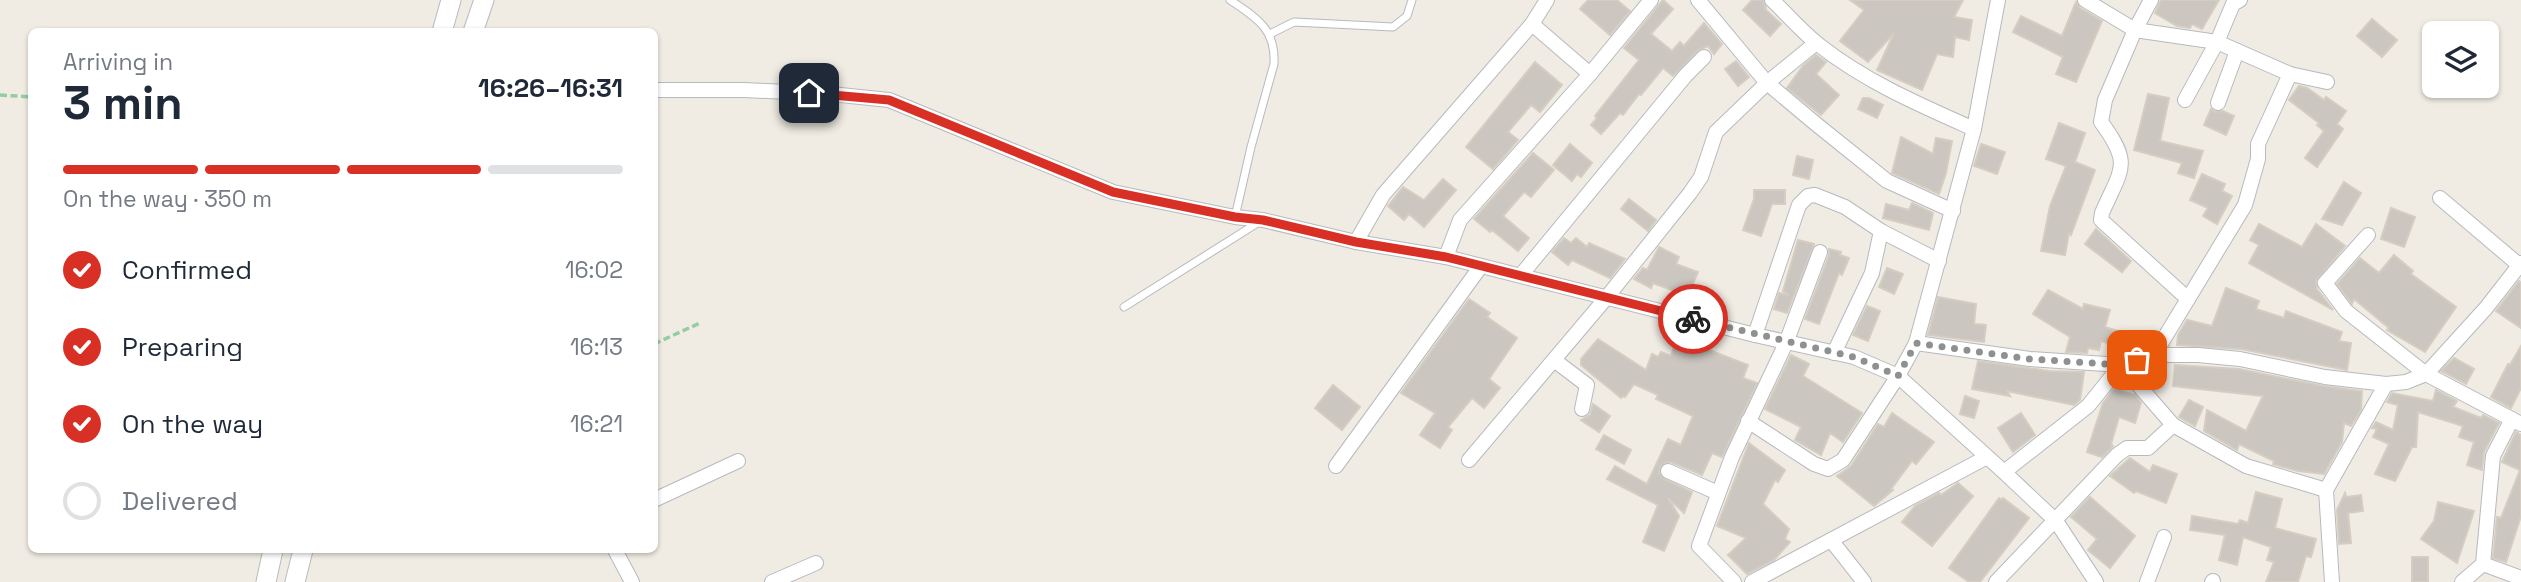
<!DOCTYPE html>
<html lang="en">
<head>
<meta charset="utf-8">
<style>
  :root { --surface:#fff; --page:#f6f6f7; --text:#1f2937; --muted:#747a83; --line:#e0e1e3; --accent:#d93025 }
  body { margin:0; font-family:"Space Grotesk",sans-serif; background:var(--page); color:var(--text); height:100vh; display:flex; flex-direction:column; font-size:26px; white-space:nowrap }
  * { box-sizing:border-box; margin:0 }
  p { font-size:23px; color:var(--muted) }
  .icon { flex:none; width:38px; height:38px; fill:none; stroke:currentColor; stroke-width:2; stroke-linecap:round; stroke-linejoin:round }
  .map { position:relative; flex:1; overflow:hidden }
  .side { position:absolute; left:28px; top:28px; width:630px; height:525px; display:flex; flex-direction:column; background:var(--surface); border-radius:10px; box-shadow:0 2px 5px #0004 }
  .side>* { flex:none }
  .fabs { position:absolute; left:2422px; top:21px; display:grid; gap:14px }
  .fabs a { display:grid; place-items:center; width:77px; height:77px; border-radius:10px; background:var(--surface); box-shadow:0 2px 5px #0004; font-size:35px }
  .pin { position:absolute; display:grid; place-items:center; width:60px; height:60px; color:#fff; margin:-30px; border-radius:14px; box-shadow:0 4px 10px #0006 }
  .courier { position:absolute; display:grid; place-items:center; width:70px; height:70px; margin:-35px; border:5px solid #d93025; border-radius:50%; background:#fff; color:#222; box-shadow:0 2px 9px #0007 }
  .summary em { font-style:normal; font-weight:800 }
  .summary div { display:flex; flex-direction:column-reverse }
  .summary { display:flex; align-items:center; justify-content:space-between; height:119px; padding:0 35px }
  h1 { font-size:46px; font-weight:800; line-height:52px }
  .bar { display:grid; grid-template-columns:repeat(4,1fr); gap:10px 7px; align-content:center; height:84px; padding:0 35px }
  .bar i { height:9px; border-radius:5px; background:var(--line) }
  .bar .selected { background:var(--accent) }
  .bar p { grid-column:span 4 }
  ol { padding:0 35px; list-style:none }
  li { display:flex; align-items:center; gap:21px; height:77px }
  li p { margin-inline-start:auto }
  li .icon { padding:7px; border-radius:50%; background:var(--accent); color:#fff; stroke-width:4 }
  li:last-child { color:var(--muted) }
  li i { width:38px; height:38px; border:4px solid var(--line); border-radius:50% }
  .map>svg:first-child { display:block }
  .building { fill:#cbc6c0; stroke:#d5cdc1; stroke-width:2 }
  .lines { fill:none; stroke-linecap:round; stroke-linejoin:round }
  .service-casing { stroke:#b6babf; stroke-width:9 }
  .minor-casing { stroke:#b6babf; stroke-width:16 }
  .secondary-casing { stroke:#b7bbc1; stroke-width:21 }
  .path { stroke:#95cca0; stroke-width:3.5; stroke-dasharray:7 3.5; stroke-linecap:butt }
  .service { stroke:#fff; stroke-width:7 }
  .minor { stroke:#fff; stroke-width:14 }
  .secondary { stroke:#fff; stroke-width:19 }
  .done { stroke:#8f9191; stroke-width:7; stroke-dasharray:0 12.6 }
  .route { stroke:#d93025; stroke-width:9 }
</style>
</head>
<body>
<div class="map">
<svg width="2521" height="582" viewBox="0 0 2521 582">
  <rect width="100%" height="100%" fill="#f0ece3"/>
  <!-- building -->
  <g class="building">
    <polygon points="1588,0 1617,0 1630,11 1610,35 1580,9"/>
    <polygon points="1663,0 1673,9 1651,34 1672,51 1680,42 1684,46 1704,23 1722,44 1714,54 1708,46 1698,50 1673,76 1663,68 1641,95 1639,94 1623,115 1620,113 1601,134 1591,125 1597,118 1595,116 1639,60 1624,48"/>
    <polygon points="1752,0 1763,0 1766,8 1765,9 1781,24 1770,36 1743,10"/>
    <polygon points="1850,0 1963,0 1954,17 1972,20 1969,40 1955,37 1953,57 1937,54 1922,90 1877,70 1894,33 1868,62 1840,41 1864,10"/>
    <polygon points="2161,0 2219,0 2202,29 2192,24 2190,28 2177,26 2155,13"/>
    <polygon points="2076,2 2080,8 2102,21 2076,82 2056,74 2063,57 2013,32 2021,16 2062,36"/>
    <polygon points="2372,19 2397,40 2382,57 2357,36"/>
    <polygon points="1816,55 1826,62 1816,74 1839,95 1821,115 1787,88 1803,66"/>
    <polygon points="1736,61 1749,77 1738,86 1725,69"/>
    <polygon points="1535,62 1562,85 1540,112 1531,105 1508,132 1518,140 1493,169 1466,147"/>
    <polygon points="2299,86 2307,88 2324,100 2326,97 2346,111 2337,124 2343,129 2317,167 2305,158 2324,131 2317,125 2319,123 2289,100"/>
    <polygon points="2148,94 2169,98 2160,141 2203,151 2194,178 2178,173 2182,163 2134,150"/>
    <polygon points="1863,98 1869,98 1883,105 1877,118 1858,109"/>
    <polygon points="2211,109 2215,112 2223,111 2234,116 2226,135 2204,125"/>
    <polygon points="2059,123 2085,133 2075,162 2095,170 2071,235 2069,233 2065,255 2041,251 2050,206 2066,166 2046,159"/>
    <polygon points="1901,137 1933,154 1936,138 1952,141 1946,173 1939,194 1892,173"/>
    <polygon points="1570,144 1592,163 1581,177 1577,174 1572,181 1553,165"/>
    <polygon points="1981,144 2005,152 1997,174 1974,166"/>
    <polygon points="1533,153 1554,170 1531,197 1524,192 1503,216 1529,238 1518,251 1492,230 1490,232 1474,219"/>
    <polygon points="1797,156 1813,160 1809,179 1793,175"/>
    <polygon points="2202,174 2225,184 2222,191 2232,196 2217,224 2203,216 2208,208 2190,200"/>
    <polygon points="1443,179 1456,190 1424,227 1409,214 1404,220 1388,206 1403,187 1424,200"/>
    <polygon points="2344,182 2361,193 2342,225 2322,219"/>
    <polygon points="1754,190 1785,190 1785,204 1772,204 1761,236 1743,230 1754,199"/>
    <polygon points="1629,199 1656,220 1648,231 1621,209"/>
    <polygon points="1912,203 1933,213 1929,230 1883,218 1886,204 1909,210"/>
    <polygon points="2391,208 2415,217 2404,247 2381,239"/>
    <polygon points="2259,224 2302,247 2316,224 2345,246 2316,281 2317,289 2333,310 2249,263 2259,245 2250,240"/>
    <polygon points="2096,229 2131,261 2122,272 2085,244"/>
    <polygon points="1564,238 1571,243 1576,238 1587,247 1589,243 1625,259 1610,278 1572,260 1568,265 1552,252"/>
    <polygon points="1798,240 1814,244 1787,313 1774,309 1779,293 1789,295 1783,291"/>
    <polygon points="1659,247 1679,257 1676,264 1698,272 1688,296 1653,283 1651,288 1634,279 1643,268 1647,270"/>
    <polygon points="1829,249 1841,252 1840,255 1849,258 1842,275 1839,273 1819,324 1805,319 1829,255"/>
    <polygon points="2394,255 2413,271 2411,274 2456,307 2425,352 2387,330 2389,328 2354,299 2352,304 2337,284 2360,258 2379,273"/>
    <polygon points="1887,268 1903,274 1894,294 1879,287"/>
    <polygon points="2519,281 2521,283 2521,328 2496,311"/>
    <polygon points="2226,288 2259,301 2256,309 2284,318 2286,311 2342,332 2339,341 2351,343 2347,370 2241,349 2177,345 2178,335 2187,320 2212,326"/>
    <polygon points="2048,290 2083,309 2084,304 2110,310 2105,327 2130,335 2125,348 2101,341 2099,350 2088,348 2087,353 2066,352 2070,337 2033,314"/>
    <polygon points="1938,297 1976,304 1974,324 1986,325 1984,342 1928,335"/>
    <polygon points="1469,299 1490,313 1487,317 1517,338 1489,379 1500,388 1484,408 1472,398 1448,427 1452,430 1440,448 1420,435 1435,413 1401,393"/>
    <polygon points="1867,306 1880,311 1868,341 1853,335"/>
    <polygon points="1598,339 1646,370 1652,354 1658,357 1661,352 1671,356 1676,341 1699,349 1699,346 1748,365 1743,378 1757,383 1722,457 1712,453 1702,475 1671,462 1666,462 1660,467 1659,473 1664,479 1692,492 1684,513 1668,498 1679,516 1664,551 1643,542 1658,505 1607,479 1615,466 1647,484 1668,439 1681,445 1693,416 1656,399 1658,395 1634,384 1625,397 1623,396 1621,398 1581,365 1581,359"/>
    <polygon points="2521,346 2521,388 2511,408 2491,397 2508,364 2510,365"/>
    <polygon points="1791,355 1809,364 1803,376 1862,413 1843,442 1830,433 1821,455 1795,440 1801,427 1765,409"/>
    <polygon points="2454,358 2474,369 2466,384 2441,371"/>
    <polygon points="1978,361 2049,371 2084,372 2080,400 2074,405 2007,391 2010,396 1972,389"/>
    <polygon points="2175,365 2239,369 2323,386 2362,391 2361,410 2351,426 2344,423 2342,442 2324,474 2298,471 2273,464 2274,461 2239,444 2237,450 2204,431 2207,410 2246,431 2263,396 2173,386"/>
    <polygon points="1333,385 1360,407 1342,430 1315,408"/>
    <polygon points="2114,389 2135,395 2141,403 2135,423 2119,417 2111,444 2113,446 2102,457 2087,452 2103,403"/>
    <polygon points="2436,390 2457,401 2453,407 2481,418 2483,415 2499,423 2484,452 2482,470 2467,465 2474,442 2459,437 2463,426 2418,412 2416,447 2412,447 2395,481 2375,474 2389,444 2373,437 2377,429 2372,428 2376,422 2393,430 2398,405 2387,402 2392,393 2433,401"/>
    <polygon points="1965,396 1979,401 1974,418 1960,414"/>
    <polygon points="2189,400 2203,407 2195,426 2179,417"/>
    <polygon points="1593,404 1610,416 1599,432 1581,420 1590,415"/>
    <polygon points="1892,413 1934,442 1916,464 1912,461 1891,489 1893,490 1874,506 1837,476 1851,466 1878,424 1884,427"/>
    <polygon points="2021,413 2035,435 2013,452 1998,428"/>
    <polygon points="2516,432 2521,435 2521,516 2506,562 2493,558 2497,517 2501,518 2520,470 2502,462"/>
    <polygon points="1604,435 1631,450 1624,464 1596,449"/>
    <polygon points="1749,443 1785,470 1778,482 1775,480 1763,504 1789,529 1785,539 1790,542 1774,560 1747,574 1728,555 1746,538 1717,526"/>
    <polygon points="2130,458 2150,472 2153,465 2177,474 2166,503 2136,491 2134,493 2110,476"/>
    <polygon points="1958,483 1973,496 1932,546 1902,522 1915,506 1939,493 1941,495"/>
    <polygon points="2256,492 2282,499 2275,528 2316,539 2311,557 2306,556 2298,582 2266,582 2274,562 2267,560 2271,547 2243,537 2237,565 2219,560 2225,535 2190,530 2192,516 2238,524 2240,520 2248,523"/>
    <polygon points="2345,493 2346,497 2361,495 2363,511 2348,513 2351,543 2339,544 2337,510"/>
    <polygon points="2090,497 2135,536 2110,568 2088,550 2097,539 2071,517"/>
    <polygon points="1999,498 2002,500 2003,498 2029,518 1980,582 1969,582 1949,568"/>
    <polygon points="2438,502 2474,511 2457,563 2421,539 2434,521"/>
    <rect x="2412" y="557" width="16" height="25"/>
  </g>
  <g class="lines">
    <defs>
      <g id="service">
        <path d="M1230,0C1257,18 1276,29 1274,64L1251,147L1235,217"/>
        <polyline points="1270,34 1294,22 1393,27 1407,16 1412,0"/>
        <polyline points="1124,307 1259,222"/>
      </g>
      <g id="minor">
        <polyline points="1698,0 1767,83 1816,124 1887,181 1953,211"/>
        <path d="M1772,0C1788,15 1802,32 1819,45C1866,82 1920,105 1974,129"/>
        <polyline points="2085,0 2135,30 2151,0"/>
        <polyline points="1532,24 1547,0"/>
        <polyline points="654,90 744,90 831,94 889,100 1113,192 1235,217 1263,220 1356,242 1446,257 1755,335 1854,357 1898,376 2004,472 2056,521 2096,582"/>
        <polyline points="2185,100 2217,42 2233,4 2240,0"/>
        <polyline points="2218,103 2237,51"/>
        <polyline points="2440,198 2519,265"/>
        <polyline points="2368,235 2325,283 2346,311 2426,374 2521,424"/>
        <polyline points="1356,242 1383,195 1532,24 1590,74"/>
        <polyline points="1446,257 1460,220 1590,74 1651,0"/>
        <polyline points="1521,275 1686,75 1704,57"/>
        <path d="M2188,299L2101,220L2102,213C2121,169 2133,165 2101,122L2105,100L2135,30L2217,42L2290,74L2327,82"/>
        <polyline points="1755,335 1799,205 1808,196 1815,195 1845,207 1881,231 1939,261"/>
        <polyline points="1916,343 2030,359 2121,365 2154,355 2198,355 2240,359 2325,377 2386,384 2406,382 2426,374 2486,308 2521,263"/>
        <polyline points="1834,353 1872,273 1881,231"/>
        <polyline points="2154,355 2245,205 2258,159 2258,144 2290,74"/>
        <polyline points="1554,360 1587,385 1582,409"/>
        <polyline points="1748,421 1814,464 1828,469 1843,460 1898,376 1916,343 1974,129 1998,0"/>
        <polyline points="1469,460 1607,297 1690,193 1701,177 1716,132 1767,83 1816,43"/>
        <polyline points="1336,466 1481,266"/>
        <polyline points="1668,471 1718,493"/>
        <polyline points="2004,472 2088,406 2121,365 2173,425 2246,466 2326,490 2386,384"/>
        <polyline points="2326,490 2332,582"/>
        <polyline points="654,500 738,461"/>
        <polyline points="1831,540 1864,582"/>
        <polyline points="615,550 632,582"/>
        <polyline points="2483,564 2521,578"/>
        <polyline points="772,582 816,563"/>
        <polyline points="1734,582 1699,546 1732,457 1786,343 1820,252"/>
        <polyline points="1752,582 1987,457"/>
        <polyline points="1996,582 2117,455 2127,448 2148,448 2173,425"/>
        <polyline points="2147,582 2164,537"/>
        <polyline points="2212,582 2213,581"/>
        <polyline points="2462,582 2483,564 2493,456 2512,419"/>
      </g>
      <g id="secondary">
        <polyline points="442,32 451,0"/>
        <polyline points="473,32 484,0"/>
        <polyline points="266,582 273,550"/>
        <polyline points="295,582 303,550"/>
      </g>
    </defs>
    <!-- service casing -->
    <use href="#service" class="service-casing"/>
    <!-- minor casing -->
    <use href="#minor" class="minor-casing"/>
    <!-- secondary casing -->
    <use href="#secondary" class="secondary-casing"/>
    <!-- path -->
    <g class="path">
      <polyline points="0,95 32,97"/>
      <polyline points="654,344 700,323"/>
    </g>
    <!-- service -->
    <use href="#service" class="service"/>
    <!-- minor -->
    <use href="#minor" class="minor"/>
    <!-- secondary -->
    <use href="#secondary" class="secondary"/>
  </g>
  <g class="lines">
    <!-- done -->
    <polyline class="done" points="1693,319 1854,357 1898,376 1916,343 2030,359 2121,365 2137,360"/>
    <!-- route -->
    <polyline class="route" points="809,93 889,100 1113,192 1235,217 1263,220 1356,242 1446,257 1693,319"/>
  </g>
</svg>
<div class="fabs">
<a><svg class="icon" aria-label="layers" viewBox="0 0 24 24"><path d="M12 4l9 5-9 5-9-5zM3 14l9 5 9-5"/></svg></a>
</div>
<div class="pin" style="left:2137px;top:360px;background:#ea580c"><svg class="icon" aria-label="bag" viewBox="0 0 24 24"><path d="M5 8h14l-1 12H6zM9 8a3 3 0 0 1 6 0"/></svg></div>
<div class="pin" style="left:809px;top:93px;background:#1f2937"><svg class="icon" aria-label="home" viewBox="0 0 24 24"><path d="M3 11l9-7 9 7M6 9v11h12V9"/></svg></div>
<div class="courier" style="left:1693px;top:319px"><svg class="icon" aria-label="bike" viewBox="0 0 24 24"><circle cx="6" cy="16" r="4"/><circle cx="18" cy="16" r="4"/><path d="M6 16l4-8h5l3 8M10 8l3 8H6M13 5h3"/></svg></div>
<section class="side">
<div class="summary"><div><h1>3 min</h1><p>Arriving in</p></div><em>16:26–16:31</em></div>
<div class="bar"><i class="selected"></i><i class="selected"></i><i class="selected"></i><i></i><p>On the way · 350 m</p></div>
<ol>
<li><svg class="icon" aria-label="check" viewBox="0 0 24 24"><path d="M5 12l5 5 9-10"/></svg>Confirmed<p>16:02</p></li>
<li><svg class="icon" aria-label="check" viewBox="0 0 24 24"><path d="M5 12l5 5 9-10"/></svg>Preparing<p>16:13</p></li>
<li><svg class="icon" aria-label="check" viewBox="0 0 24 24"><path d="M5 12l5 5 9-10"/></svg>On the way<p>16:21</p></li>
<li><i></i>Delivered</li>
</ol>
</section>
</div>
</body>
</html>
